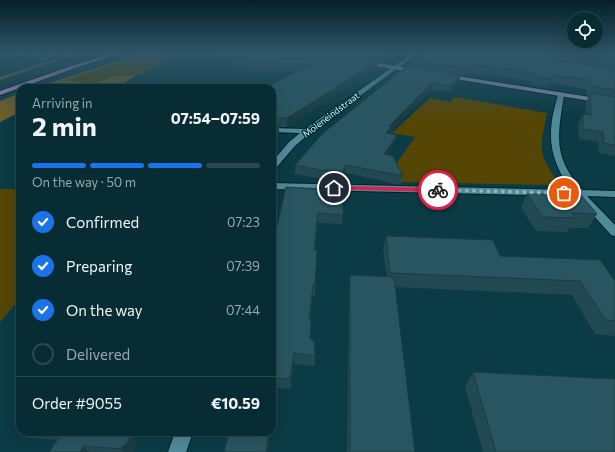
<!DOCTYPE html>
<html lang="en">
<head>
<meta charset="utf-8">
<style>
  :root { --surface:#082c34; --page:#163840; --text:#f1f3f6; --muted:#98a7ac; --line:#29484f; --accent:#1a73e8 }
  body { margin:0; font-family:Commissioner,sans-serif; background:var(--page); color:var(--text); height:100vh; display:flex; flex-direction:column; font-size:15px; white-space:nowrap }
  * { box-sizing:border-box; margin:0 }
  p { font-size:13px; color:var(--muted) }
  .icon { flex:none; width:22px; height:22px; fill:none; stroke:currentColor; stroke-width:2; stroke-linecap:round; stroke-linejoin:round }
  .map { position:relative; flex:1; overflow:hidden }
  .panel { position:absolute; left:16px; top:84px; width:260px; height:352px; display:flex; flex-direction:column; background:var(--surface); border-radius:12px; box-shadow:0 4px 16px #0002,0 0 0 1px var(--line) }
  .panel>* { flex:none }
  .fabs { position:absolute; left:567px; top:12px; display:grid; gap:8px }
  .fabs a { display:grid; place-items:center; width:36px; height:36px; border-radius:50%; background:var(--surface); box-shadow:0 4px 16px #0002,0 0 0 1px var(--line); font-size:20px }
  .pin { position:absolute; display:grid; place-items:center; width:34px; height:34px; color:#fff; margin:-17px; border:2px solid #fff; border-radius:50%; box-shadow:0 1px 4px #0007 }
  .courier { position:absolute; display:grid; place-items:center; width:40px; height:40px; margin:-20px; border:3px solid #e11d48; border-radius:50%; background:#fff; color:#222; box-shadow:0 1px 5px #0007 }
  .headline em { font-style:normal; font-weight:700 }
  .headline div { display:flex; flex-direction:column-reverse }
  .headline { display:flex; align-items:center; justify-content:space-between; height:68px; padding:0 16px }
  h1 { font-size:26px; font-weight:700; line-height:30px }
  .bar { display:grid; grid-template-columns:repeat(4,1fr); gap:6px 4px; align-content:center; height:48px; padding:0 16px }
  .bar i { height:5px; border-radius:3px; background:var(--line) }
  .bar .on { background:var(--accent) }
  .bar p { grid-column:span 4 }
  .line { display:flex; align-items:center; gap:10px; padding:0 16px; border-top:1px solid var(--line) }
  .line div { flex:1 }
  ol { padding:0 16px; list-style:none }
  li { display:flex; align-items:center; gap:12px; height:44px }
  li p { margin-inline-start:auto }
  li .icon { padding:4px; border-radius:50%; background:var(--accent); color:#fff; stroke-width:4 }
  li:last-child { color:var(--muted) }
  li i { width:22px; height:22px; border:2px solid var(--line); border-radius:50% }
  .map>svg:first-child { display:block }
  .green { fill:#564605 }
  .forest { fill:#6f5f27 }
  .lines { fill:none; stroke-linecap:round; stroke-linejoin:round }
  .service-casing { stroke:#012127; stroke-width:2 }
  .minor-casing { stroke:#012127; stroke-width:2 }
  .secondary-casing { stroke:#012127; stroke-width:2 }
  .primary-casing { stroke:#012127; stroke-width:2 }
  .service { fill:#4f8a98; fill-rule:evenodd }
  .minor { fill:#4f8a98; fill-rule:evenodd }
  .secondary { fill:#7b89aa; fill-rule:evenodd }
  .primary { fill:#a888bb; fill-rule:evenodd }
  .wall { fill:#224952 }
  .shaded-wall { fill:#1c3c42 }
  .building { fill:#28555f; stroke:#1c3c42 }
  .route { fill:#e11d48 }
  .done { stroke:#90b4bc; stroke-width:4; stroke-dasharray:0 7.2 }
  .labels { text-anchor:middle; stroke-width:3; stroke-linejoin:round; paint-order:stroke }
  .far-street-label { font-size:9px; fill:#d7f5fc; stroke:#00313a }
</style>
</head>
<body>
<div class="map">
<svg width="615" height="452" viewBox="0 0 615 452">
  <rect width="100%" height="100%" fill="#0b3b45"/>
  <!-- green -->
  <g class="green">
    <path d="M159,54L171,57L142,75L115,76L92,84L64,80C87,73 136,53 159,54Z"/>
    <path d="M455,97L547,113C541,147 536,151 557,181L552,185L401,182L394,167L415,137L392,133L430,98L450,102Z"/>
    <polygon points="20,184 20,298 0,322 0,189 15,189"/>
  </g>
  <!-- forest -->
  <g class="forest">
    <polygon points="73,53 78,53 0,80 0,77"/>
    <polygon points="143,53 159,53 114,64 65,80 92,84 115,76 137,75 115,88 34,88"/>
    <polygon points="20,93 20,112 0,122 0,101"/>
  </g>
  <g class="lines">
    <defs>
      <g id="service">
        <path d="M2,53C14,53 36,59 45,57C52,56 57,53 64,53L44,60Z"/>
        <polygon points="541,53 545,53 541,63 548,64 548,66 537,64"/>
      </g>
      <g id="minor">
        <polygon points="412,53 418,53 310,133 295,146 275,169 272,170 272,162 289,142 300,133 272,132 272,128 305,129"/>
        <path d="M559,93L564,94C558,136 552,155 582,190L615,191V197L587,196L615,225V236L611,235L576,196L272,189V183L571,190C554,165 547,145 553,114C555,107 556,99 559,93Z"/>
        <polygon points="175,432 193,432 186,452 168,452"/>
      </g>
      <g id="secondary">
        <polygon points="364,61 416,69 419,71 416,73 362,64 362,62"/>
        <polygon points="445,74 615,101 615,105 443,77 442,76"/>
      </g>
      <polygon id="primary" points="114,53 122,53 78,67 0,95 0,91 74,65"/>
    </defs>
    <!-- service casing -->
    <use href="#service" class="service-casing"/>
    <!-- minor casing -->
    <use href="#minor" class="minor-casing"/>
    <!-- secondary casing -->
    <use href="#secondary" class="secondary-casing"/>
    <!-- primary casing -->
    <use href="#primary" class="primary-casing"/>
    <!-- service -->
    <use href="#service" class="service"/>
    <!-- minor -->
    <use href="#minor" class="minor"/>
    <!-- secondary -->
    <use href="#secondary" class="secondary"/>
    <!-- primary -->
    <use href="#primary" class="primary"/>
  </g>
  <!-- wall -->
  <g class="wall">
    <polygon points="20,53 54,53 41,56"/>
    <polygon points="218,53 392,53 392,58 384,63 378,62 377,67 287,127 279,127 279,134 272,141 272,88 299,71 238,69 237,63 219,59"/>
    <polygon points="546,53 615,53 615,156 599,153 598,142 579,139 578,124 583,114 586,114 586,102 589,95 586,95 586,89 550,83 548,87 531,84 532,81 469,72 464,76 460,75 459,81 450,92 431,90 392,129 391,134 397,135 395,143 388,155 403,176 401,185 346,173 343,179 324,178 324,179 295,174 295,165 412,67 413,60 424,55 538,57 540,59 545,60 546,55"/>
    <polygon points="527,194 597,214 588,228 569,228 567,232 536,231 521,208"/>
    <polygon points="321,196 343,215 342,224 318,223 315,250 317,250 315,296 313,296 310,320 310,338 315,356 315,366 294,364 291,389 278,388 272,431 272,249"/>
    <polygon points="386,236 500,256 615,281 615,336 595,334 572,295 395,287 415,452 347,452 349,290 350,275 387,277 383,249"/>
    <polygon points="473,372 615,452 483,452 465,387"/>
    <polygon points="23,432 138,432 134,442 136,446 133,452 49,452 57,440 30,438"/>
  </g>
  <!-- shaded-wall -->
  <g class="shaded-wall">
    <polygon points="40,53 54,53 41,56"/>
    <polygon points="385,53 392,53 392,58 384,63"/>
    <polygon points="378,61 377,67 287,127 287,118"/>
    <polygon points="471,64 469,72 464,76 466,68"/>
    <polygon points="460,75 459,81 450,92 451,86"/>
    <polygon points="432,83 431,90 392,129 391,134 386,133 389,126"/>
    <polygon points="278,125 279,134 272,141 272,131"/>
    <polygon points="397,135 395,143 383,162 384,154"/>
    <polygon points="346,165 346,173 343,179 343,171"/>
    <polygon points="318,213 318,223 314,260 314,250"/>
    <polygon points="317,250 317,260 315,296 315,285"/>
    <polygon points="313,285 313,296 309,330 309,320"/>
    <polygon points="294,353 294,364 291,389 290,379"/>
    <polygon points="277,378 278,388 272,431 272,413"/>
    <polygon points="129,432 138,432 134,442 136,446 133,452 124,452 122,449"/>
    <polygon points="269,432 272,432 269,452 266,452"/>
    <polygon points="84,446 89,452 80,452"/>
  </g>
  <!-- building -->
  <g class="building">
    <polygon points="220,53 332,53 378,61 287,118 272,118 272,99 273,99 272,99 272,88 266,88 311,64 237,62 246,58"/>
    <polygon points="366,53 389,53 385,56"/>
    <polygon points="426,53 540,53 538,57 540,59 615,68 615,90 590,86 590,80 553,75 552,79 534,76 535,73 471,64 466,68 413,60 420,55 424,55"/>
    <polygon points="591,53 600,53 615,55 615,57"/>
    <polygon points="547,54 615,62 615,63"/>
    <polygon points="407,66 460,75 451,86 432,83 389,126 392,126 386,133 397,135 384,154 393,156 403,176 346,165 343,171 324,170 324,171 295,165 322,134"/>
    <polygon points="590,93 615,97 615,145 604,143 603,132 583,129 583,114 591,115"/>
    <polygon points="272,124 278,125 272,131"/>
    <polygon points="286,187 322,189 321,196 343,197 343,215 318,213 314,250 317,250 315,285 313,285 309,320 311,320 310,338 314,342 315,356 294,353 290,379 277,378 272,413 272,249"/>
    <polygon points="527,194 580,194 597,214 572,213 575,218 543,217"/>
    <polygon points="386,236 493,240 500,256 600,260 615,281 615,321 606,320 580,281 390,273"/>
    <polygon points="350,275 394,277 415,452 350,452"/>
    <polygon points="473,372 615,379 615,452 496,452"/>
    <polygon points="52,432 129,432 128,433 130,437 127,444 122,446 122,449 84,446 80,452 49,452 62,433"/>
    <polygon points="232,432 269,432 266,452 224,452 228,435 231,436"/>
  </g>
  <!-- sky -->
  <linearGradient id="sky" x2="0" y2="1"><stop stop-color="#062026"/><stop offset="0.45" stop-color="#2e5568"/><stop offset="1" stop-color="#2e5568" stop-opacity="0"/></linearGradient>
  <rect width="615" height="117" fill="url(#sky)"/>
  <!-- route -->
  <polygon class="route" points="331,186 438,188 441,190 438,192 334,189 331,189"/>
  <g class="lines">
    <!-- done -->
    <polyline class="done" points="438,190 564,193"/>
  </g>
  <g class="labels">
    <!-- far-street labels -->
    <g class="far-street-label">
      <text transform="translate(331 115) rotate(-37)" y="3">Moleneindstraat</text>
    </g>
  </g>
</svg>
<div class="fabs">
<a><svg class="icon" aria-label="locate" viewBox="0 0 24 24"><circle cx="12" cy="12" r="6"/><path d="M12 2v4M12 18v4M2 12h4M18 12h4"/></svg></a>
</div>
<div class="pin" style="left:564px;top:193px;background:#ea580c"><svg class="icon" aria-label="bag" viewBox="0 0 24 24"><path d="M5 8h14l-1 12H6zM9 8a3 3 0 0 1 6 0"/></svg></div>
<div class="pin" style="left:334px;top:188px;background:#1f2937"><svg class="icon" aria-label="home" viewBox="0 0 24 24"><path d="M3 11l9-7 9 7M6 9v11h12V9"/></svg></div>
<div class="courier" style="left:438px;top:190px"><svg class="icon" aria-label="bike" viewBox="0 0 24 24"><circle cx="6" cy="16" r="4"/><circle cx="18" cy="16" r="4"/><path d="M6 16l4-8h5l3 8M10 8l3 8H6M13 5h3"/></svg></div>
<section class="panel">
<div class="headline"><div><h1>2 min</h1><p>Arriving in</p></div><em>07:54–07:59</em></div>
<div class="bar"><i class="on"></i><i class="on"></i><i class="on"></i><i></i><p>On the way · 50 m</p></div>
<ol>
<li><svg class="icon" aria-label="check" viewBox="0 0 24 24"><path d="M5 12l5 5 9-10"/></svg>Confirmed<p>07:23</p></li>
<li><svg class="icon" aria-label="check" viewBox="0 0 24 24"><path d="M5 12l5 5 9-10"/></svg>Preparing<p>07:39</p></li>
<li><svg class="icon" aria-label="check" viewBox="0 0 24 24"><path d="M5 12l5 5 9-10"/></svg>On the way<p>07:44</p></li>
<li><i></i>Delivered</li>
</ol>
<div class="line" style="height:52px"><div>Order #9055</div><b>€10.59</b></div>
</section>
</div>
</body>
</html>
